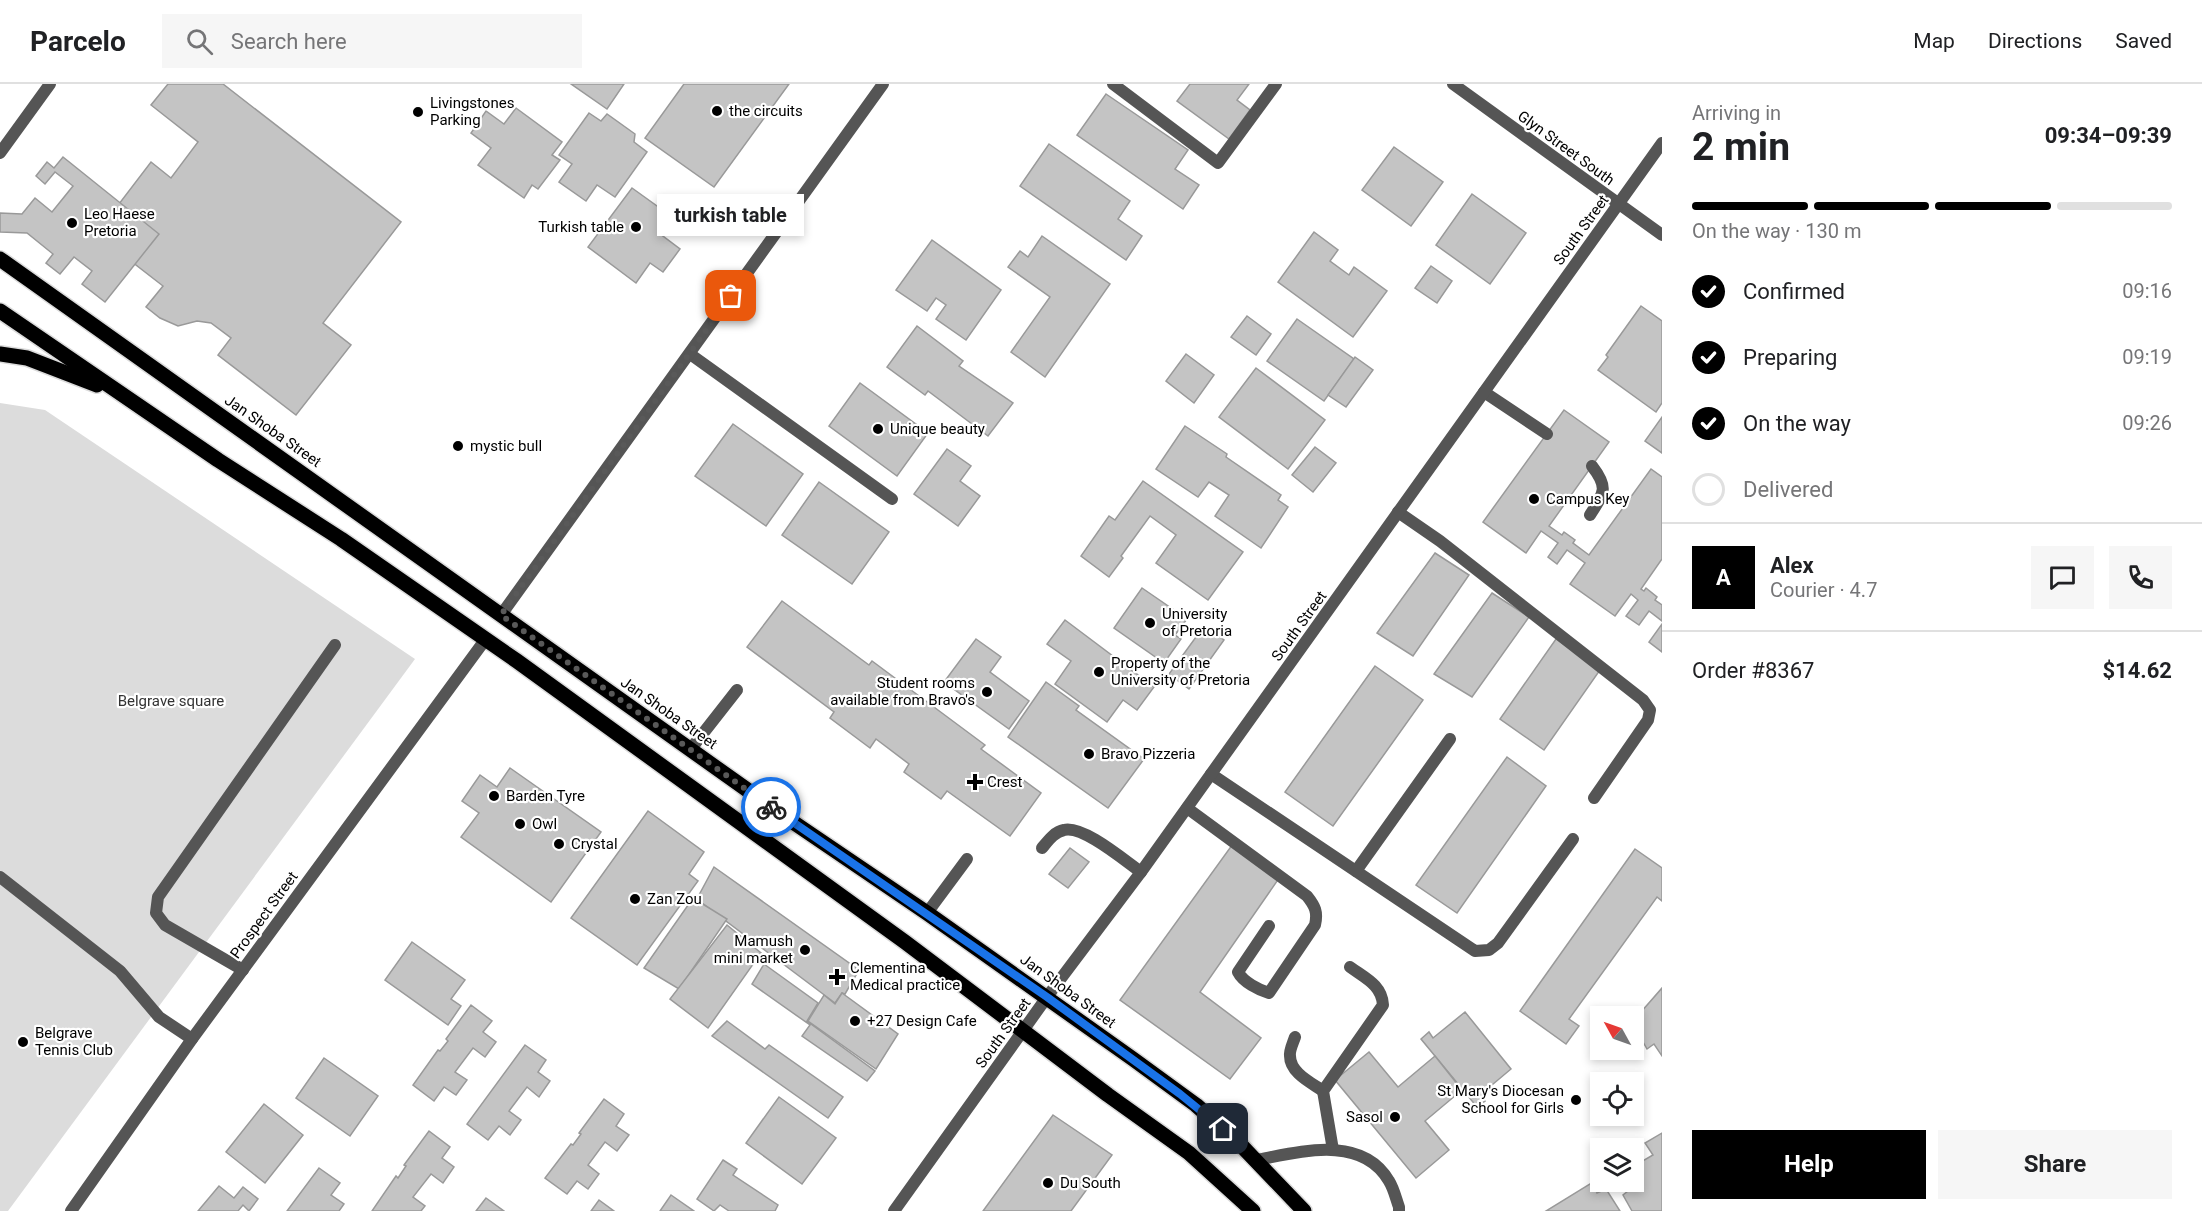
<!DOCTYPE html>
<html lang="en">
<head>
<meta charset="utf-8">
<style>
  :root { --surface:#fff; --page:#f6f6f6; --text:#202124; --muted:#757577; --line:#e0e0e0; --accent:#000 }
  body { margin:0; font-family:Roboto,sans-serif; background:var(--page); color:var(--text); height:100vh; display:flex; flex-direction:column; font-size:22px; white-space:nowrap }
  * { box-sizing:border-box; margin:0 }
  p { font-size:20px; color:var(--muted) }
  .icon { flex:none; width:33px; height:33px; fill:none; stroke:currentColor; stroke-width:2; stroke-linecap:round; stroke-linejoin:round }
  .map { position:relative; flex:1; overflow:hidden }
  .drawer { display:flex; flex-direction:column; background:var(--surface); width:540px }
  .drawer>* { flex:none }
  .needle { width:39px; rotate:310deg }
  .tools { position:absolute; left:1590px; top:922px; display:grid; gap:12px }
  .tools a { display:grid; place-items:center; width:54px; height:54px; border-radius:0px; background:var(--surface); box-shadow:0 3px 9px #0003; font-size:30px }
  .pin { position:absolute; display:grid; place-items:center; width:51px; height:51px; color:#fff; margin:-26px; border-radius:12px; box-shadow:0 3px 9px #0006 }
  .courier { position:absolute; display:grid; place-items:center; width:60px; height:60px; margin:-30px; border:4px solid #1a73e8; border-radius:50%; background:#fff; color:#222; box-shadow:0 2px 8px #0007 }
  .bubble { position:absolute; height:42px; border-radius:0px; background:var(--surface); box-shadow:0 3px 9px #0003; font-size:20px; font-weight:700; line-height:42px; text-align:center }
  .summary em { font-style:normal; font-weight:700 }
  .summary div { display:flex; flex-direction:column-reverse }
  .summary { display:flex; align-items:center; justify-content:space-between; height:102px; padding:0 30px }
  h1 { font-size:39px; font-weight:700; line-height:45px }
  .bar { display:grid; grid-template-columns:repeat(4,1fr); gap:9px 6px; align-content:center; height:72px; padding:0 30px }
  .bar i { height:8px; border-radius:4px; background:var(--line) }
  .bar .selected { background:var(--accent) }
  .bar p { grid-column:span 4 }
  .line { display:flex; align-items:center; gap:15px; padding:0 30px; border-top:2px solid var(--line) }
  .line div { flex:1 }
  .round { display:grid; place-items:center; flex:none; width:63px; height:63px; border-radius:0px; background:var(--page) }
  ol { padding:0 30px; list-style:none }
  li { display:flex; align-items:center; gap:18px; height:66px }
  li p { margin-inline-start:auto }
  li .icon { padding:6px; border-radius:50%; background:var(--accent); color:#fff; stroke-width:4 }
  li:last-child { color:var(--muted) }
  li i { width:33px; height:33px; border:3px solid var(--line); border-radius:50% }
  .button { display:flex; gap:12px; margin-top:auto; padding:12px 30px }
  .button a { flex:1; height:69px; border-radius:0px; background:var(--accent); color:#fff; font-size:24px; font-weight:700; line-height:69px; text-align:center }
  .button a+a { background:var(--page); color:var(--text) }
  header { display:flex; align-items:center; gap:36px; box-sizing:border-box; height:84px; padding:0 30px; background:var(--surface); border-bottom:2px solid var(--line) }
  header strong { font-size:28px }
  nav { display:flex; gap:33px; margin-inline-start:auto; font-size:21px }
  .search { width:420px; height:54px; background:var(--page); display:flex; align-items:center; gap:15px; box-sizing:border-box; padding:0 21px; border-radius:0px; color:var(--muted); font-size:22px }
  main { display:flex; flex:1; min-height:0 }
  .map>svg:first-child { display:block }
  .green { fill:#dcdcdc }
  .building { fill:#c4c4c4; stroke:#999; stroke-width:1.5 }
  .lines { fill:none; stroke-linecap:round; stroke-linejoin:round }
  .primary-casing { stroke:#dbdbdb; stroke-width:18 }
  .lane { stroke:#555; stroke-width:12 }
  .street { stroke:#555; stroke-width:12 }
  .primary { stroke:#000; stroke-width:15 }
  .done { stroke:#595959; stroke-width:6; stroke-dasharray:0 10.8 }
  .route { stroke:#1a73e8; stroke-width:8 }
  .poi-dot { fill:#000; stroke:#fff; stroke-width:2 }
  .labels { text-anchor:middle; stroke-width:4.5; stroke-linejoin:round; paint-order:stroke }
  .poi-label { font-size:15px; fill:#000; stroke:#fff; text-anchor:start }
  .street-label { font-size:15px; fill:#000; stroke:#fff }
  .park-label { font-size:15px; fill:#333; stroke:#fff }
</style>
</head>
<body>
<header>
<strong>Parcelo</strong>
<div class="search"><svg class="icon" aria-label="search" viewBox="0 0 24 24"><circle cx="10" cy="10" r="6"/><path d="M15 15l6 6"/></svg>Search here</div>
<nav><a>Map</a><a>Directions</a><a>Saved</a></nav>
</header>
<main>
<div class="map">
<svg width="1662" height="1127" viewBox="0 0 1662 1127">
  <rect width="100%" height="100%" fill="#fff"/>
  <!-- green -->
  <polygon class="green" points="0,319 45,326 415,575 8,1127 0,1127"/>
  <!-- building -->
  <g class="building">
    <polygon points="168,0 223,0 401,138 323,239 351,261 296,331 218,271 231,254 211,239 197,237 178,242 160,234 146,223 163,202 96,150 151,78 171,94 198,58 151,21"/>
    <polygon points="571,0 624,0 607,25"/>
    <polygon points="684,0 789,0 714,103 645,54"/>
    <polygon points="1190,0 1249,0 1237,16 1250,26 1229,55 1177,17"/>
    <polygon points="1106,10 1188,66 1175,85 1199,101 1183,125 1077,51"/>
    <polygon points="516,24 562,58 552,71 560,76 538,105 532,101 524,114 478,81 491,64 471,49 486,27 504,40"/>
    <polygon points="589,29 601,37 607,30 635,50 634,58 647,68 615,113 597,101 586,117 559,98 572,80 559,71"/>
    <polygon points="1049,60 1130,117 1118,135 1142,152 1126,176 1020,102"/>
    <polygon points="1394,63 1443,98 1411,142 1362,106"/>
    <polygon points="63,73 159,150 105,218 82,200 92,187 74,173 60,190 46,179 53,170 27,149 0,148 0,129 22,130 35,114 52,128 73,102 55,88 45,100 36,92 47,78 54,84"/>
    <polygon points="632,104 675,135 663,152 680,165 663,188 650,179 636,199 588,163"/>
    <polygon points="1472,110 1526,149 1490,200 1436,161"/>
    <polygon points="1314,148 1338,166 1330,177 1349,191 1354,183 1387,207 1353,253 1278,198"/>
    <polygon points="1042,152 1110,200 1045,293 1011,268 1050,213 1008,183 1020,167 1028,173"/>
    <polygon points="932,156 1001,206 966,256 936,235 946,221 936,214 927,227 896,206"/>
    <polygon points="1431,182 1452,197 1437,219 1415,204"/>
    <polygon points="1641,222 1662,237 1662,319 1656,328 1598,286 1608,273 1606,271"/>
    <polygon points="1247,232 1271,250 1256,271 1231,253"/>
    <polygon points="1297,235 1354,275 1324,317 1267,277"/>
    <polygon points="917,242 963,277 959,282 1013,319 988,352 928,307 925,311 887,283"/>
    <polygon points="1186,270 1214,291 1194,319 1166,297"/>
    <polygon points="1355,273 1373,286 1346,323 1328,311"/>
    <polygon points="1256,284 1325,336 1288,385 1219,333"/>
    <polygon points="860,299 928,349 897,392 829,342"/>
    <polygon points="1564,326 1609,358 1549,442 1562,451 1564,448 1575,456 1573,459 1589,471 1651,385 1662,393 1662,475 1641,505 1644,507 1646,504 1657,513 1655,516 1662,521 1662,537 1649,527 1639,541 1626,532 1638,516 1631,510 1615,532 1570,500 1585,479 1567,466 1557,480 1548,473 1558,459 1541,447 1526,469 1483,438"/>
    <polygon points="1662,333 1662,369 1645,357"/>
    <polygon points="733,340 803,390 766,442 695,392"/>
    <polygon points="1185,342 1227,370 1226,373 1281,411 1278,416 1288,423 1261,464 1215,432 1229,411 1209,398 1198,413 1156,385"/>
    <polygon points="1315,363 1336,379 1313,408 1292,391"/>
    <polygon points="947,365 971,382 960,397 980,412 958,442 914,410"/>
    <polygon points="1143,397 1243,468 1208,516 1156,479 1176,451 1150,432 1121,472 1123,474 1109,493 1081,472 1109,432 1115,436"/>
    <polygon points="819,398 889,448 852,500 782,451"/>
    <polygon points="1435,469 1469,491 1413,572 1377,549"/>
    <polygon points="1142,504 1187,535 1175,551 1181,555 1164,579 1114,544"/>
    <polygon points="1492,509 1529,533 1472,613 1434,590"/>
    <polygon points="782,517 869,581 872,577 985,661 981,665 1041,709 1010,752 947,707 941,715 904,688 909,680 876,655 870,664 830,634 834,628 747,563"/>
    <polygon points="1065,536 1154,603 1137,626 1123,616 1107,638 1055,600 1071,577 1047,560"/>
    <polygon points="1662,540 1662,568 1649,558"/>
    <polygon points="1204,542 1224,556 1189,605 1169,590"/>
    <polygon points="976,555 1001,573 990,588 1029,617 1009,645 944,598"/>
    <polygon points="1556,555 1600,586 1544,666 1500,635"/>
    <polygon points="1375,582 1423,616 1333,742 1285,708"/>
    <polygon points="1046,598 1079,622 1076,626 1144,675 1108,724 1008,653"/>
    <polygon points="1507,673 1546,702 1457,829 1416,801"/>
    <polygon points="510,684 601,748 551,818 461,753 479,729 462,717 480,691 497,703"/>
    <polygon points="648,727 704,768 689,790 698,797 637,881 571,834"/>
    <polygon points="1235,757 1282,790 1200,908 1261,954 1230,995 1120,916"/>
    <polygon points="1070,764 1089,778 1068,804 1049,790"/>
    <polygon points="1635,765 1662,784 1662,817 1657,813 1569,935 1579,942 1566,960 1520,927"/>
    <polygon points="714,783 859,886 845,910 842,909 835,919 698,816 700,813 699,811"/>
    <polygon points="693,814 727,835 679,905 644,884"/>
    <polygon points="727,841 761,869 708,944 670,915"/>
    <polygon points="412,858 465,896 451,915 461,922 448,941 385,896"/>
    <polygon points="764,880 818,919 807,937 875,987 867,997 802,952 810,941 752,900"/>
    <polygon points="1662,904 1662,972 1654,960 1647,965 1634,942 1634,936"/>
    <polygon points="842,909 898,950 876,985 808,937 824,911 835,920"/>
    <polygon points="471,921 492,937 483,948 496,958 485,973 473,964 455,988 467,996 456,1011 444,1003 434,1017 413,1001 438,966 440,967 448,957 446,955"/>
    <polygon points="1465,928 1511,985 1480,1011 1485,1017 1477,1023 1421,955 1429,948 1433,954"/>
    <polygon points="727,937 765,965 769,961 843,1013 828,1034 712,952"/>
    <polygon points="525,961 546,976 538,988 550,997 539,1013 527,1003 509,1027 521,1036 510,1051 499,1042 488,1056 467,1040"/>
    <polygon points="1369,968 1398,1003 1435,972 1462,1006 1425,1037 1449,1066 1416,1094 1335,996"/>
    <polygon points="324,974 378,1012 350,1052 296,1014"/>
    <polygon points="779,1013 836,1054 802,1100 746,1059"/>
    <polygon points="604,1015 624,1030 616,1042 629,1051 617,1067 605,1058 588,1081 599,1090 588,1105 577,1097 567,1110 545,1094 571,1060 573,1061 581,1050 579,1049"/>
    <polygon points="264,1020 303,1051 265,1099 226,1068"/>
    <polygon points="1053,1031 1112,1071 1071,1127 983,1127"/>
    <polygon points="429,1047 450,1063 442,1074 454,1083 443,1099 431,1090 413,1113 425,1122 421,1127 372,1127 396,1092 398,1094 406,1082 404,1081"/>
    <polygon points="1662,1049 1662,1127 1632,1127 1623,1111 1633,1103 1630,1098 1634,1098 1634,1082 1653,1071 1645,1059"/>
    <polygon points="723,1076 737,1085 733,1091 778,1121 775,1127 729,1127 720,1121 714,1127 697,1115"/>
    <polygon points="319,1084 340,1099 331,1111 344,1120 339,1127 287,1127"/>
    <polygon points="1593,1098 1597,1109 1606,1105 1620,1127 1546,1127"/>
    <polygon points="219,1102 234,1114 243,1103 258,1115 249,1127 243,1121 238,1127 198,1127"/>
    <polygon points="671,1111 694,1127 660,1127"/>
    <polygon points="486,1114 504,1127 476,1127"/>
    <polygon points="599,1116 614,1127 591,1127"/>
  </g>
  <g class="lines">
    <defs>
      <g id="primary">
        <polyline points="0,175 784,732 927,829 1133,975 1196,1021 1237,1057 1304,1127"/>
        <polyline points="0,227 218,376 341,455 517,577 905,858 1108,1011 1189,1069 1253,1127"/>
        <polyline points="0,270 27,274 97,301"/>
      </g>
    </defs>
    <!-- primary casing -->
    <use href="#primary" class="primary-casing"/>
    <!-- lane -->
    <g class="lane">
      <polyline points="1113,0 1218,79 1276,0"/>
      <polyline points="690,270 892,415"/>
      <polyline points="1484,308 1547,350"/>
      <polyline points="1398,428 1440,457 1643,616 1650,626 1648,636 1594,714"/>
      <path d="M1590,431C1604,409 1609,404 1592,382"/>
      <polyline points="690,666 737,606"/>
      <polyline points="1211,690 1475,867 1489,866 1498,859 1573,755"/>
      <path d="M1187,724L1307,812C1315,822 1318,828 1315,841L1269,909C1259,906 1243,898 1238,888L1269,842"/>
      <path d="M1042,764C1048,757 1054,748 1064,746C1083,741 1125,777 1141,788"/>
      <polyline points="1356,787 1450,655"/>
      <polyline points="0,793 120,887 159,933 192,955"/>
      <polyline points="927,829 967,775"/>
      <polyline points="243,886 165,841 156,829 158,813 335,561"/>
      <path d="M1295,953C1293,959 1289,967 1290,972C1290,989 1312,999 1323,1007"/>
      <path d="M1333,1066L1323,1007L1383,921C1382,901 1365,894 1350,883"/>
      <path d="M1256,1076C1299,1068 1362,1050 1389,1097C1394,1105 1396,1115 1399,1123V1127"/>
    </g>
    <!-- street -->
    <g class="street">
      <polyline points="1453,0 1662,151"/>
      <polyline points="0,69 50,0"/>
      <polyline points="501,531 883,0"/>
      <polyline points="71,1127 192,955 485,556"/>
      <polyline points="894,1127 1047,913 1141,788 1662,59"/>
    </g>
    <!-- primary -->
    <use href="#primary" class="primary"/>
  </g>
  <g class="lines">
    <!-- done -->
    <polyline class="done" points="731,212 501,531 771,723"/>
    <!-- route -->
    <polyline class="route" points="771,723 1047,913 1180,1010 1223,1045"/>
  </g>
  <!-- markers -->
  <g class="poi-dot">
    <circle cx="717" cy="27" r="6"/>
    <circle cx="418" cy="28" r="6"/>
    <circle cx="72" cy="139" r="6"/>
    <circle cx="636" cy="143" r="6"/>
    <circle cx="878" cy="345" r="6"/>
    <circle cx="458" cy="362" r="6"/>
    <circle cx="1534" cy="415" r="6"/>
    <circle cx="1150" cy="539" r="6"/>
    <circle cx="1099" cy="588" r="6"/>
    <circle cx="987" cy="608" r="6"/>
    <circle cx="1089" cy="670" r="6"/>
    <path d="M972 689h6v6h6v6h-6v6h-6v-6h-6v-6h6z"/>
    <circle cx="494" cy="712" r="6"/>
    <circle cx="520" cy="740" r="6"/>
    <circle cx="559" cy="760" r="6"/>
    <circle cx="635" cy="815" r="6"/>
    <circle cx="805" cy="866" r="6"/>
    <path d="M834 884h6v6h6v6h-6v6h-6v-6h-6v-6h6z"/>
    <circle cx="855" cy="937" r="6"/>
    <circle cx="23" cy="958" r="6"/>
    <circle cx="1576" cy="1016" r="6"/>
    <circle cx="1395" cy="1033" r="6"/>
    <circle cx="1048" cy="1099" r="6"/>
  </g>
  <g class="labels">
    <!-- poi labels -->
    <g class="poi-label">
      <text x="430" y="24">Livingstones<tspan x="430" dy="17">Parking</tspan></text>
      <text x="729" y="32">the circuits</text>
      <text x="84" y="135">Leo Haese<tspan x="84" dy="17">Pretoria</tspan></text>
      <text x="624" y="148" text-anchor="end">Turkish table</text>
      <text x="890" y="350">Unique beauty</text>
      <text x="470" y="367">mystic bull</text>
      <text x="1546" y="420">Campus Key</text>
      <text x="1162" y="535">University<tspan x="1162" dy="17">of Pretoria</tspan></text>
      <text x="1111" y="584">Property of the<tspan x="1111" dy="17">University of Pretoria</tspan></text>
      <text x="975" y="604" text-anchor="end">Student rooms<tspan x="975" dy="17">available from Bravo's</tspan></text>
      <text x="1101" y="675">Bravo Pizzeria</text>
      <text x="987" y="703">Crest</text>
      <text x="506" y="717">Barden Tyre</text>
      <text x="532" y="745">Owl</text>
      <text x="571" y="765">Crystal</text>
      <text x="647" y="820">Zan Zou</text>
      <text x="793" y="862" text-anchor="end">Mamush<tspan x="793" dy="17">mini market</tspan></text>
      <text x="850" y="889">Clementina<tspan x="850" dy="17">Medical practice</tspan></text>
      <text x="867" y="942">+27 Design Cafe</text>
      <text x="35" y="954">Belgrave<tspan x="35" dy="17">Tennis Club</tspan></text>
      <text x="1564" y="1012" text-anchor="end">St Mary's Diocesan<tspan x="1564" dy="17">School for Girls</tspan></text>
      <text x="1383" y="1038" text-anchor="end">Sasol</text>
      <text x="1060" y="1104">Du South</text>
    </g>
    <!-- street labels -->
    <g class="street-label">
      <text transform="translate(1566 64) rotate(36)" y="5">Glyn Street South</text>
      <text transform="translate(1581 146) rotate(-54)" y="5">South Street</text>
      <text transform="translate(273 347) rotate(35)" y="5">Jan Shoba Street</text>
      <text transform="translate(1299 542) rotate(-54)" y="5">South Street</text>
      <text transform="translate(669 629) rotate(35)" y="5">Jan Shoba Street</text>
      <text transform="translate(264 831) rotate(-54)" y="5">Prospect Street</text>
      <text transform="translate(1068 907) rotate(36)" y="5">Jan Shoba Street</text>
      <text transform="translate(1003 949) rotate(-54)" y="5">South Street</text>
    </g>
    <!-- park labels -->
    <g class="park-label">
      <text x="171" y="622">Belgrave square</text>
    </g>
  </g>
</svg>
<div class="tools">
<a><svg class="needle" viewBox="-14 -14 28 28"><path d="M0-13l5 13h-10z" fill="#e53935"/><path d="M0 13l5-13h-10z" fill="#757577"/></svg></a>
<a><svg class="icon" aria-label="locate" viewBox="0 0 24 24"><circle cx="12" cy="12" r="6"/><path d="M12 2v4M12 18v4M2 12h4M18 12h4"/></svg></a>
<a><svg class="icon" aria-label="layers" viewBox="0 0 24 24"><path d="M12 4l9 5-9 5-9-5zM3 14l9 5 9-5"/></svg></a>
</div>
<div class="pin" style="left:731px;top:212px;background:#ea580c"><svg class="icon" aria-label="bag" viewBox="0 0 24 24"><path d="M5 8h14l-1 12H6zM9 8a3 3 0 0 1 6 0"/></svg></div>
<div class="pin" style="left:1223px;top:1045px;background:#1f2937"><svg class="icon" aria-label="home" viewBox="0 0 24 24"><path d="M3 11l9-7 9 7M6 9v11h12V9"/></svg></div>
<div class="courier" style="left:771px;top:723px"><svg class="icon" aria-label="bike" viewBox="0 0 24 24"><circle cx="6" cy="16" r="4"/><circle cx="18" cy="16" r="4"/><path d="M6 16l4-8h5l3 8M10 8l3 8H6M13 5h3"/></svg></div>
<div class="bubble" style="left:657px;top:110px;width:147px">turkish table</div>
</div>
<section class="drawer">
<div class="summary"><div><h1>2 min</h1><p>Arriving in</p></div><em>09:34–09:39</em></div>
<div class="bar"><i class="selected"></i><i class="selected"></i><i class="selected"></i><i></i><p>On the way · 130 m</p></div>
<ol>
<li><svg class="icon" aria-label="check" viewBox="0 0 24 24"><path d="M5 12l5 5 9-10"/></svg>Confirmed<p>09:16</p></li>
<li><svg class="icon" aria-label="check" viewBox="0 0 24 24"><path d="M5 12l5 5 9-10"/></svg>Preparing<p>09:19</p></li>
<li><svg class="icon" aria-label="check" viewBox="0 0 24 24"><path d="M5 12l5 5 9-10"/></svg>On the way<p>09:26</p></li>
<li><i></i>Delivered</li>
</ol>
<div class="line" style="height:108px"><b class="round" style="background:var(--accent);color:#fff">A</b><div><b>Alex</b><p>Courier · 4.7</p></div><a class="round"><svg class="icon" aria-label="chat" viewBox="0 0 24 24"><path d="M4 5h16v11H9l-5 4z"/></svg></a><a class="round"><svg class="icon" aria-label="phone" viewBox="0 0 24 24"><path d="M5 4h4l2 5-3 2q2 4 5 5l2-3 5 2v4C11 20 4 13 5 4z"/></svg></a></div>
<div class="line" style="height:78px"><div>Order #8367</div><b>$14.62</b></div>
<div class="button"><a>Help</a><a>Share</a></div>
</section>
</main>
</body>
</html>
